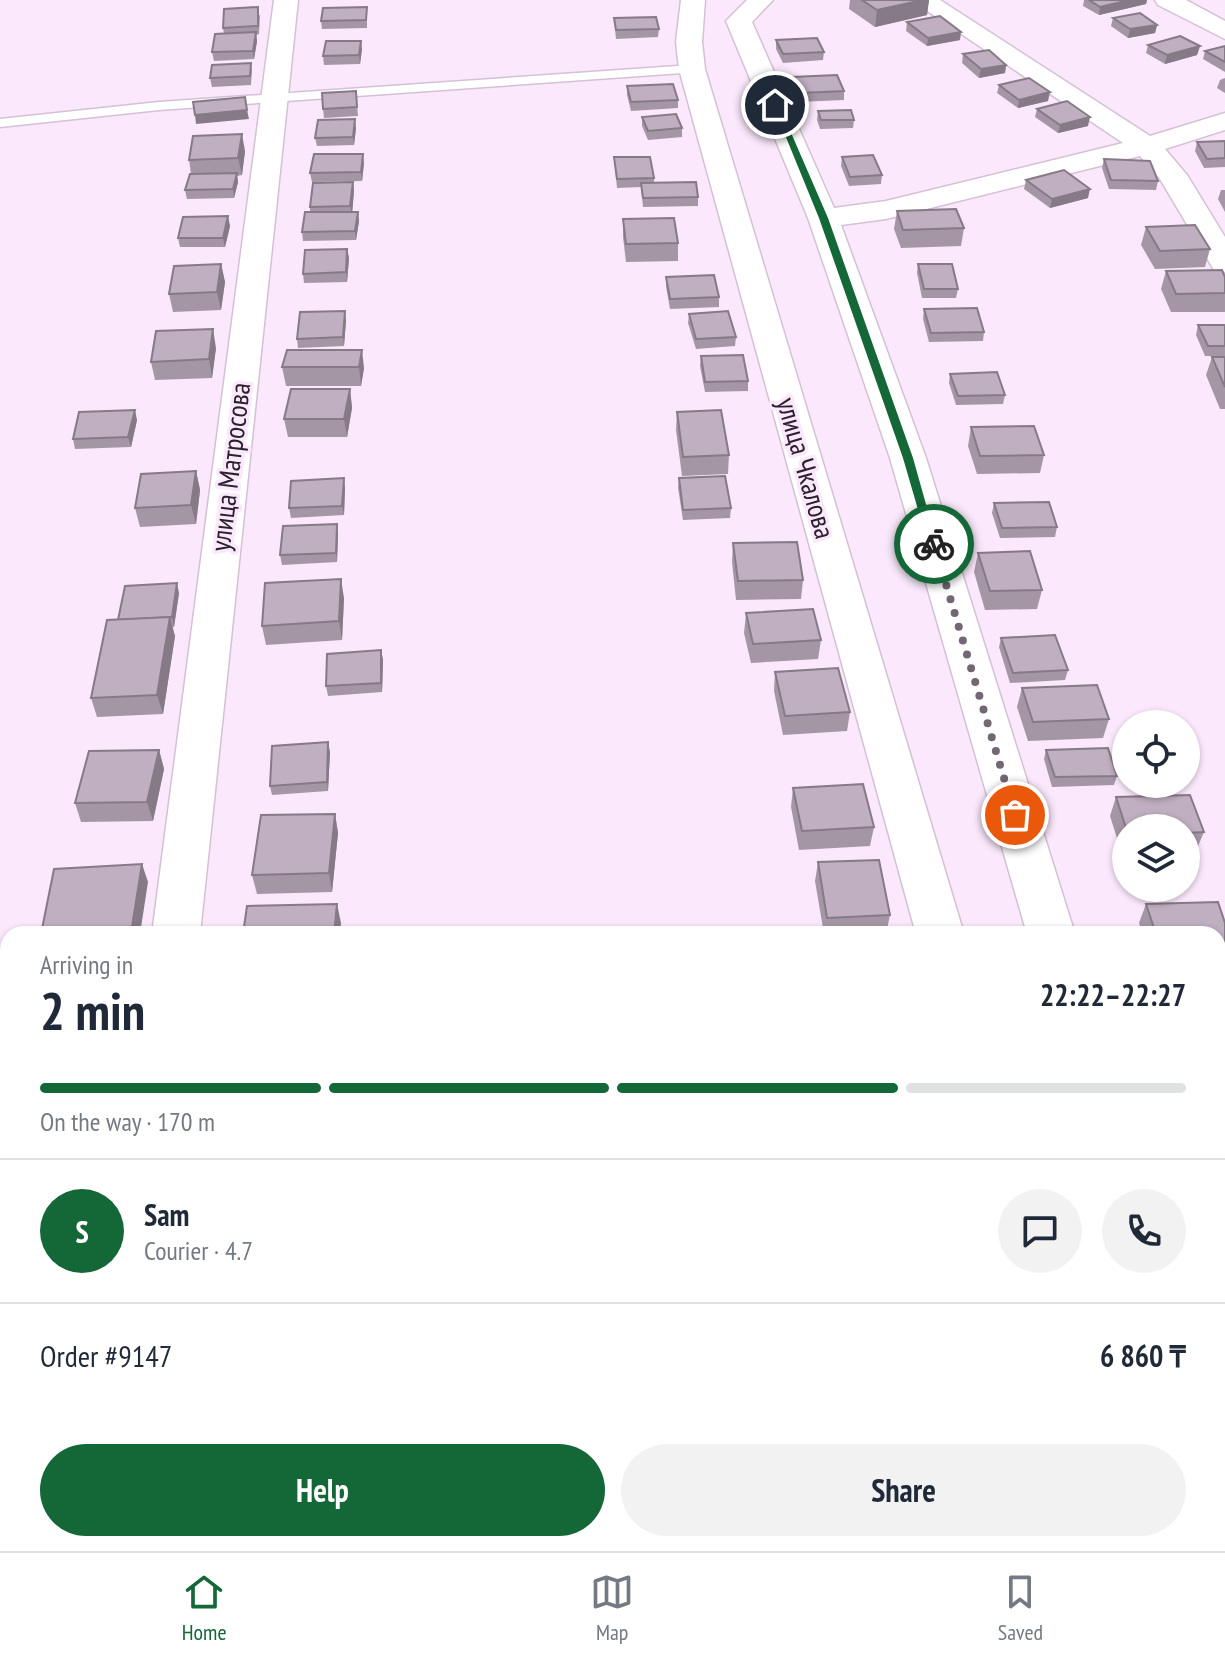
<!DOCTYPE html>
<html lang="en">
<head>
<meta charset="utf-8">
<style>
  :root { --surface:#fff; --page:#f2f2f3; --text:#1f2937; --muted:#747a83; --line:#e0e1e3; --accent:#146737 }
  body { margin:0; font-family:"PT Sans Narrow",sans-serif; background:var(--page); color:var(--text); height:100vh; display:flex; flex-direction:column; font-size:30px; white-space:nowrap }
  * { box-sizing:border-box; margin:0 }
  p { font-size:26px; color:var(--muted) }
  .icon { flex:none; width:44px; height:44px; fill:none; stroke:currentColor; stroke-width:2; stroke-linecap:round; stroke-linejoin:round }
  .map { position:relative; flex:1; overflow:hidden }
  .panel { position:absolute; left:0px; top:926px; width:1226px; height:626px; display:flex; flex-direction:column; background:var(--surface); border-radius:24px 24px 0 0; box-shadow:0 2px 6px #0004 }
  .panel>* { flex:none }
  .buttons { position:absolute; left:1112px; top:710px; display:grid; gap:16px }
  .buttons a { display:grid; place-items:center; width:88px; height:88px; border-radius:50%; background:var(--surface); box-shadow:0 2px 6px #0004; font-size:40px }
  .pin { position:absolute; display:grid; place-items:center; width:68px; height:68px; color:#fff; margin:-34px; border:4px solid #fff; border-radius:50%; box-shadow:0 2px 8px #0007 }
  .courier { position:absolute; display:grid; place-items:center; width:80px; height:80px; margin:-40px; border:6px solid #146737; border-radius:50%; background:#fff; color:#222; box-shadow:0 2px 10px #0007 }
  .summary em { font-style:normal; font-weight:700 }
  .summary div { display:flex; flex-direction:column-reverse }
  .summary { display:flex; align-items:center; justify-content:space-between; height:136px; padding:0 40px }
  h1 { font-size:52px; font-weight:700; line-height:60px }
  .bar { display:grid; grid-template-columns:repeat(4,1fr); gap:12px 8px; align-content:center; height:96px; padding:0 40px }
  .bar i { height:10px; border-radius:6px; background:var(--line) }
  .bar .on { background:var(--accent) }
  .bar p { grid-column:span 4 }
  .line { display:flex; align-items:center; gap:20px; padding:0 40px; border-top:2px solid var(--line) }
  .line div { flex:1 }
  .round { display:grid; place-items:center; flex:none; width:84px; height:84px; border-radius:42px; background:var(--page) }
  .primary-button { display:flex; gap:16px; margin-top:auto; padding:16px 40px }
  .primary-button a { flex:1; height:92px; border-radius:48px; background:var(--accent); color:#fff; font-size:32px; font-weight:700; line-height:92px; text-align:center }
  .primary-button a+a { background:var(--page); color:var(--text) }
  .tabs { display:flex; justify-content:space-around; align-items:center; height:112px; border-top:2px solid var(--line); background:var(--surface); font-size:22px; color:var(--muted) }
  .tabs a { display:grid; justify-items:center; gap:4px }
  .tabs .on { color:var(--accent) }
  .map>svg:first-child { display:block }
  .lines { fill:none; stroke-linecap:round; stroke-linejoin:round }
  .stream { fill:#6f9379; fill-rule:evenodd }
  .service-casing { stroke:#d4c1d4; stroke-width:3 }
  .minor-casing { stroke:#d4c1d4; stroke-width:3 }
  .service { fill:#fff; fill-rule:evenodd }
  .minor { fill:#fff; fill-rule:evenodd }
  .wall { fill:#a596a6 }
  .shaded-wall { fill:#867a87 }
  .building { fill:#c0aec1; stroke:#867a87; stroke-width:2 }
  .route { fill:#146737 }
  .done { stroke:#736774; stroke-width:8; stroke-dasharray:0 14.4 }
  .labels { text-anchor:middle; stroke-width:7; stroke-linejoin:round; paint-order:stroke }
  .street-label { font-size:28px; fill:#2a222a; stroke:#fbe8fc }
</style>
</head>
<body>
<div class="map">
<svg width="1225" height="1551" viewBox="0 0 1225 1551">
  <rect width="100%" height="100%" fill="#fbe8fc"/>
  <g class="lines">
    <!-- stream -->
    <polygon class="stream" points="1141,1544 1161,1544 1163,1551 1143,1551"/>
    <defs>
      <polygon id="service" points="692,65 697,66 697,72 159,110 0,127 0,119 159,102"/>
      <g id="minor">
        <polygon points="274,0 298,0 200,934 152,934"/>
        <polygon points="681,0 705,0 702,42 705,69 964,934 916,934 679,69 676,42"/>
        <polygon points="747,0 773,0 752,22 834,208 886,201 1123,143 911,0 940,0 1150,136 1225,113 1225,130 1165,149 1187,175 1225,237 1225,272 1214,270 1160,179 1140,156 886,219 841,225 926,458 1075,934 1027,934 890,458 808,218 726,21"/>
        <polygon points="1155,0 1186,0 1225,21 1225,39 1158,5"/>
        <rect x="1218" y="1177" width="7" height="50"/>
        <polygon points="8,1220 8,1272 0,1273 0,1221"/>
        <polygon points="1218,1460 1225,1463 1225,1545 1218,1542"/>
        <polygon points="70,1544 132,1544 132,1551 68,1551"/>
        <polygon points="1079,1544 1141,1544 1144,1551 1080,1551"/>
      </g>
    </defs>
    <!-- service casing -->
    <use href="#service" class="service-casing"/>
    <!-- minor casing -->
    <use href="#minor" class="minor-casing"/>
    <!-- service -->
    <use href="#service" class="service"/>
    <!-- minor -->
    <use href="#minor" class="minor"/>
  </g>
  <!-- wall -->
  <g class="wall">
    <polygon points="850,0 929,0 927,15 875,27 849,9"/>
    <polygon points="1084,0 1147,0 1146,4 1099,15 1083,6"/>
    <polygon points="367,7 367,28 322,29 321,21"/>
    <polygon points="260,15 259,34 256,35 257,41 254,59 214,61 212,52 224,34 223,28"/>
    <polygon points="614,18 659,29 658,37 616,39"/>
    <polygon points="1113,18 1157,25 1155,33 1128,38 1111,26"/>
    <polygon points="907,22 960,40 927,46 906,31"/>
    <polygon points="776,40 824,52 823,60 783,63 776,49"/>
    <polygon points="1148,45 1200,46 1197,55 1165,64 1146,53"/>
    <polygon points="1225,46 1225,72 1203,59 1205,51"/>
    <polygon points="362,49 360,64 324,65 323,56"/>
    <polygon points="963,54 1006,65 1005,73 979,78 962,63"/>
    <polygon points="251,63 252,71 251,85 212,87 210,78"/>
    <polygon points="792,77 844,91 844,100 798,102 791,86"/>
    <polygon points="1225,78 1225,93 1217,88 1220,80"/>
    <polygon points="999,85 1048,101 1018,108 997,93"/>
    <polygon points="627,86 678,100 678,108 631,111 627,95"/>
    <polygon points="356,91 358,116 324,118 323,109"/>
    <polygon points="1037,109 1088,126 1058,133 1035,117"/>
    <polygon points="818,111 854,120 853,128 820,129 817,120"/>
    <polygon points="642,117 682,128 682,137 648,140 642,126"/>
    <polygon points="356,128 354,145 317,146 315,138"/>
    <polygon points="1225,141 1225,167 1204,168 1195,151 1197,142"/>
    <polygon points="245,151 242,175 237,176 238,182 234,198 187,199 185,190 191,174 189,160"/>
    <polygon points="614,157 654,178 654,183 698,197 698,206 643,207 641,187 617,188"/>
    <polygon points="842,157 882,175 881,184 849,186 841,166"/>
    <polygon points="1104,159 1158,181 1156,190 1109,189 1102,168"/>
    <polygon points="364,163 362,181 312,182 310,173"/>
    <polygon points="1026,180 1088,198 1050,208 1024,189"/>
    <polygon points="353,182 354,191 352,212 358,212 359,221 356,240 303,241 302,232 310,212 310,207"/>
    <polygon points="1221,190 1225,190 1225,212 1218,199"/>
    <polygon points="897,211 964,228 961,246 901,248 894,229"/>
    <polygon points="623,219 678,243 678,261 626,262 623,237"/>
    <polygon points="230,226 225,247 180,247 178,238"/>
    <polygon points="1146,227 1210,249 1205,267 1155,269 1141,245"/>
    <polygon points="347,249 349,258 347,282 304,283 303,274"/>
    <polygon points="221,264 225,282 221,310 173,312 169,294"/>
    <polygon points="918,264 958,289 956,298 922,298 917,273"/>
    <polygon points="1166,271 1225,277 1225,312 1171,312 1161,289"/>
    <polygon points="666,277 719,297 719,307 670,309 666,286"/>
    <polygon points="924,309 984,332 983,341 929,342 923,319"/>
    <polygon points="689,314 736,337 735,346 696,349 688,323"/>
    <polygon points="346,320 344,346 298,348 297,339"/>
    <polygon points="1198,325 1225,325 1225,356 1205,356 1196,335"/>
    <polygon points="216,348 212,378 155,380 151,362"/>
    <polygon points="701,356 748,381 748,391 705,392 700,366"/>
    <polygon points="1212,357 1225,357 1225,409 1220,409 1206,375"/>
    <polygon points="282,367 364,368 361,386 286,386"/>
    <polygon points="950,374 1005,395 1003,404 956,405 949,383"/>
    <polygon points="350,389 352,408 347,437 288,437 284,419"/>
    <polygon points="677,412 729,455 728,474 682,476 676,430"/>
    <polygon points="137,420 131,447 75,449 73,439"/>
    <polygon points="971,427 1044,455 1040,473 977,474 968,446"/>
    <polygon points="196,471 200,490 196,524 140,527 135,508"/>
    <polygon points="679,478 731,508 730,518 683,520 678,488"/>
    <polygon points="345,488 344,515 291,518 289,508"/>
    <polygon points="994,503 1057,527 1055,537 1000,538 992,513"/>
    <polygon points="338,533 337,562 282,565 280,555"/>
    <polygon points="733,543 803,580 801,599 736,600 732,562"/>
    <polygon points="978,553 1042,590 1037,609 985,610 974,572"/>
    <polygon points="179,593 174,627 172,627 175,636 163,714 97,717 91,698 118,620"/>
    <polygon points="344,598 342,640 266,645 262,626"/>
    <polygon points="746,614 821,640 818,659 751,663 744,633"/>
    <polygon points="1001,638 1068,670 1065,680 1010,683 999,647"/>
    <polygon points="381,650 383,660 382,692 328,696 326,686"/>
    <polygon points="775,672 850,712 847,731 783,735 774,691"/>
    <polygon points="1022,688 1109,719 1103,738 1028,741 1017,707"/>
    <polygon points="159,750 164,769 153,821 81,822 75,803"/>
    <polygon points="1046,750 1117,776 1114,785 1052,787 1044,759"/>
    <polygon points="330,752 328,791 272,795 270,786"/>
    <polygon points="793,788 874,827 870,846 799,850 791,807"/>
    <polygon points="1116,797 1204,832 1196,851 1186,852 1186,828 1126,828 1126,854 1122,854 1110,816"/>
    <polygon points="335,814 338,833 332,892 257,894 252,875"/>
    <polygon points="818,862 890,915 886,934 824,934 815,881"/>
    <polygon points="1146,904 1225,923 1225,971 1218,971 1218,934 1143,934 1139,923"/>
    <rect x="1218" y="994" width="7" height="79"/>
    <rect x="0" y="1259" width="8" height="107"/>
    <rect x="0" y="1430" width="8" height="107"/>
    <polygon points="948,1544 1042,1544 1043,1551 949,1551"/>
  </g>
  <!-- shaded-wall -->
  <g class="shaded-wall">
    <polygon points="923,0 929,0 927,15 875,27 877,10"/>
    <polygon points="1130,0 1147,0 1146,4 1099,15 1100,7"/>
    <polygon points="1157,25 1155,33 1128,38 1130,29"/>
    <polygon points="256,32 257,41 254,59 253,51"/>
    <polygon points="961,32 960,40 927,46 928,38"/>
    <polygon points="361,41 362,49 360,64 359,55"/>
    <polygon points="1200,46 1197,55 1165,64 1167,55"/>
    <polygon points="1006,65 1005,73 979,78 981,69"/>
    <polygon points="1050,92 1048,101 1018,108 1019,100"/>
    <polygon points="247,110 249,119 196,124 195,115"/>
    <polygon points="1090,117 1088,126 1058,133 1060,125"/>
    <polygon points="355,119 356,128 354,145 353,137"/>
    <polygon points="242,134 245,151 242,175 238,158"/>
    <polygon points="363,154 364,163 362,181 361,172"/>
    <polygon points="237,173 238,182 234,198 233,189"/>
    <polygon points="353,182 354,191 352,215 350,206"/>
    <polygon points="1090,189 1088,198 1050,208 1052,199"/>
    <polygon points="358,212 359,221 356,240 355,231"/>
    <polygon points="228,216 230,226 225,247 223,238"/>
    <polygon points="347,249 349,258 347,282 346,272"/>
    <polygon points="221,264 225,282 221,310 217,292"/>
    <polygon points="345,311 346,320 344,346 343,337"/>
    <polygon points="213,329 216,348 212,378 209,359"/>
    <polygon points="362,350 364,368 361,386 359,367"/>
    <polygon points="350,389 352,408 347,437 344,419"/>
    <polygon points="135,410 137,420 131,447 128,437"/>
    <polygon points="196,471 200,490 196,524 191,505"/>
    <polygon points="344,478 345,488 344,515 342,506"/>
    <polygon points="337,524 338,533 337,562 336,553"/>
    <polygon points="341,579 344,598 342,640 339,621"/>
    <polygon points="177,583 179,593 174,627 172,617"/>
    <polygon points="170,617 175,636 163,714 157,695"/>
    <polygon points="381,650 383,660 382,692 381,683"/>
    <polygon points="328,742 330,752 328,791 327,782"/>
    <polygon points="159,750 164,769 153,821 147,802"/>
    <polygon points="335,814 338,833 332,892 329,873"/>
    <polygon points="142,864 148,882 140,934 131,934"/>
    <polygon points="337,904 341,923 340,934 334,934"/>
    <polygon points="324,1544 331,1544 330,1551 323,1551"/>
  </g>
  <!-- building -->
  <g class="building">
    <polygon points="862,0 923,0 877,10"/>
    <polygon points="1089,0 1130,0 1100,7"/>
    <polygon points="258,7 258,26 223,28 224,9"/>
    <polygon points="367,7 366,20 321,21 323,8"/>
    <polygon points="1140,13 1157,25 1130,29 1113,18"/>
    <polygon points="940,16 961,32 928,38 907,22"/>
    <polygon points="656,17 659,29 616,30 614,18"/>
    <polygon points="256,32 253,51 212,52 215,34"/>
    <polygon points="1180,36 1200,46 1167,55 1148,45"/>
    <polygon points="817,38 824,52 783,54 776,40"/>
    <polygon points="326,41 361,41 359,55 323,56"/>
    <polygon points="1225,46 1225,62 1205,51"/>
    <polygon points="989,50 1006,65 981,69 963,54"/>
    <polygon points="251,63 250,76 210,78 212,65"/>
    <polygon points="837,75 844,91 799,93 792,77"/>
    <polygon points="1029,78 1050,92 1019,100 999,85"/>
    <polygon points="673,84 678,100 631,102 627,86"/>
    <polygon points="356,91 357,107 323,109 322,93"/>
    <polygon points="245,97 247,110 195,115 193,102"/>
    <polygon points="1067,101 1090,117 1060,125 1037,109"/>
    <polygon points="851,110 854,120 821,120 818,111"/>
    <polygon points="676,114 682,128 648,131 642,117"/>
    <polygon points="355,119 353,137 315,138 318,120"/>
    <polygon points="242,134 238,158 189,160 193,136"/>
    <polygon points="1225,141 1225,158 1207,159 1197,142"/>
    <polygon points="314,154 363,154 361,172 310,173"/>
    <polygon points="873,155 882,175 850,177 842,157"/>
    <polygon points="614,157 650,157 654,178 617,179"/>
    <polygon points="1104,159 1150,161 1158,181 1111,180"/>
    <polygon points="1064,170 1090,189 1052,199 1026,180"/>
    <polygon points="237,173 233,189 185,190 190,174"/>
    <polygon points="353,182 350,206 310,207 313,183"/>
    <polygon points="696,182 698,197 643,198 641,183"/>
    <polygon points="956,209 964,228 903,230 897,211"/>
    <polygon points="305,212 358,212 355,231 302,232"/>
    <polygon points="228,216 223,238 178,238 183,217"/>
    <polygon points="674,218 678,243 626,244 623,219"/>
    <polygon points="1195,225 1210,249 1160,251 1146,227"/>
    <polygon points="347,249 346,272 303,274 305,250"/>
    <polygon points="221,264 217,292 169,294 174,266"/>
    <polygon points="918,264 952,264 958,289 924,289"/>
    <polygon points="1222,270 1225,277 1225,293 1176,294 1166,271"/>
    <polygon points="714,275 719,297 670,299 666,277"/>
    <polygon points="977,308 984,332 931,333 924,309"/>
    <polygon points="345,311 343,337 297,339 300,312"/>
    <polygon points="728,311 736,337 696,339 689,314"/>
    <polygon points="1198,325 1225,325 1225,346 1208,346"/>
    <polygon points="213,329 209,359 151,362 156,331"/>
    <polygon points="287,350 362,350 359,367 282,367"/>
    <polygon points="743,355 748,381 705,382 701,356"/>
    <polygon points="1212,357 1225,357 1225,387"/>
    <polygon points="997,372 1005,395 958,396 950,374"/>
    <polygon points="291,389 350,389 344,419 284,419"/>
    <polygon points="135,410 128,437 73,439 79,412"/>
    <polygon points="721,410 729,455 683,457 677,412"/>
    <polygon points="1034,426 1044,455 980,456 971,427"/>
    <polygon points="196,471 191,505 135,508 141,474"/>
    <polygon points="725,476 731,508 683,510 679,478"/>
    <polygon points="344,478 342,506 289,508 291,481"/>
    <polygon points="1049,502 1057,527 1002,528 994,503"/>
    <polygon points="337,524 336,553 280,555 283,526"/>
    <polygon points="797,542 803,580 738,581 733,543"/>
    <polygon points="1030,551 1042,590 990,591 978,553"/>
    <polygon points="341,579 339,621 262,626 265,583"/>
    <polygon points="177,583 172,617 118,620 125,586"/>
    <polygon points="813,609 821,640 753,644 746,613"/>
    <polygon points="170,617 157,695 91,698 107,620"/>
    <polygon points="1055,635 1068,670 1013,673 1001,638"/>
    <polygon points="381,650 381,683 326,686 327,654"/>
    <polygon points="838,668 850,712 785,716 775,672"/>
    <polygon points="1097,685 1109,719 1033,722 1022,688"/>
    <polygon points="328,742 327,782 270,786 272,746"/>
    <polygon points="1108,748 1117,776 1055,777 1046,750"/>
    <polygon points="159,750 147,802 75,803 89,751"/>
    <polygon points="863,784 874,827 802,831 793,788"/>
    <polygon points="1190,795 1204,832 1186,833 1186,828 1126,828 1116,797"/>
    <polygon points="335,814 329,873 252,875 261,815"/>
    <polygon points="879,860 890,915 827,918 818,862"/>
    <polygon points="142,864 131,933 41,934 54,869"/>
    <polygon points="1218,902 1225,923 1225,953 1218,953 1218,934 1156,934 1146,904"/>
    <polygon points="337,904 334,934 243,934 247,906"/>
    <rect x="1218" y="994" width="7" height="61"/>
    <polygon points="8,1125 8,1140 4,1140"/>
    <rect x="0" y="1259" width="8" height="91"/>
    <polygon points="0,1430 8,1430 8,1522 0,1523"/>
    <polygon points="210,1544 324,1544 323,1551 209,1551"/>
    <polygon points="956,1544 1042,1544 1043,1551 957,1551"/>
  </g>
  <!-- route -->
  <polygon class="route" points="772,103 779,105 828,218 913,458 938,547 928,544 903,458 819,218"/>
  <g class="lines">
    <!-- done -->
    <polyline class="done" points="934,544 1015,815"/>
  </g>
  <g class="labels">
    <!-- street labels -->
    <g class="street-label">
      <text transform="translate(230 467) rotate(-83)" y="10">улица Матросова</text>
      <text transform="translate(806 468) rotate(74)" y="10">улица Чкалова</text>
    </g>
  </g>
</svg>
<div class="buttons">
<a><svg class="icon" aria-label="locate" viewBox="0 0 24 24"><circle cx="12" cy="12" r="6"/><path d="M12 2v4M12 18v4M2 12h4M18 12h4"/></svg></a>
<a><svg class="icon" aria-label="layers" viewBox="0 0 24 24"><path d="M12 4l9 5-9 5-9-5zM3 14l9 5 9-5"/></svg></a>
</div>
<div class="pin" style="left:1015px;top:815px;background:#ea580c"><svg class="icon" aria-label="bag" viewBox="0 0 24 24"><path d="M5 8h14l-1 12H6zM9 8a3 3 0 0 1 6 0"/></svg></div>
<div class="pin" style="left:775px;top:105px;background:#1f2937"><svg class="icon" aria-label="home" viewBox="0 0 24 24"><path d="M3 11l9-7 9 7M6 9v11h12V9"/></svg></div>
<div class="courier" style="left:934px;top:544px"><svg class="icon" aria-label="bike" viewBox="0 0 24 24"><circle cx="6" cy="16" r="4"/><circle cx="18" cy="16" r="4"/><path d="M6 16l4-8h5l3 8M10 8l3 8H6M13 5h3"/></svg></div>
<section class="panel">
<div class="summary"><div><h1>2 min</h1><p>Arriving in</p></div><em>22:22–22:27</em></div>
<div class="bar"><i class="on"></i><i class="on"></i><i class="on"></i><i></i><p>On the way · 170 m</p></div>
<div class="line" style="height:144px"><b class="round" style="background:var(--accent);color:#fff">S</b><div><b>Sam</b><p>Courier · 4.7</p></div><a class="round"><svg class="icon" aria-label="chat" viewBox="0 0 24 24"><path d="M4 5h16v11H9l-5 4z"/></svg></a><a class="round"><svg class="icon" aria-label="phone" viewBox="0 0 24 24"><path d="M5 4h4l2 5-3 2q2 4 5 5l2-3 5 2v4C11 20 4 13 5 4z"/></svg></a></div>
<div class="line" style="height:104px"><div>Order #9147</div><b>6 860 ₸</b></div>
<div class="primary-button"><a>Help</a><a>Share</a></div>
</section>
</div>
<nav class="tabs">
<a class="on"><svg class="icon" aria-label="home" viewBox="0 0 24 24"><path d="M3 11l9-7 9 7M6 9v11h12V9"/></svg>Home</a>
<a><svg class="icon" aria-label="map" viewBox="0 0 24 24"><path d="M3 6l6-2 6 2 6-2v14l-6 2-6-2-6 2zM9 4v14M15 6v14"/></svg>Map</a>
<a><svg class="icon" aria-label="saved" viewBox="0 0 24 24"><path d="M7 4h10v16l-5-4-5 4z"/></svg>Saved</a>
</nav>
</body>
</html>
